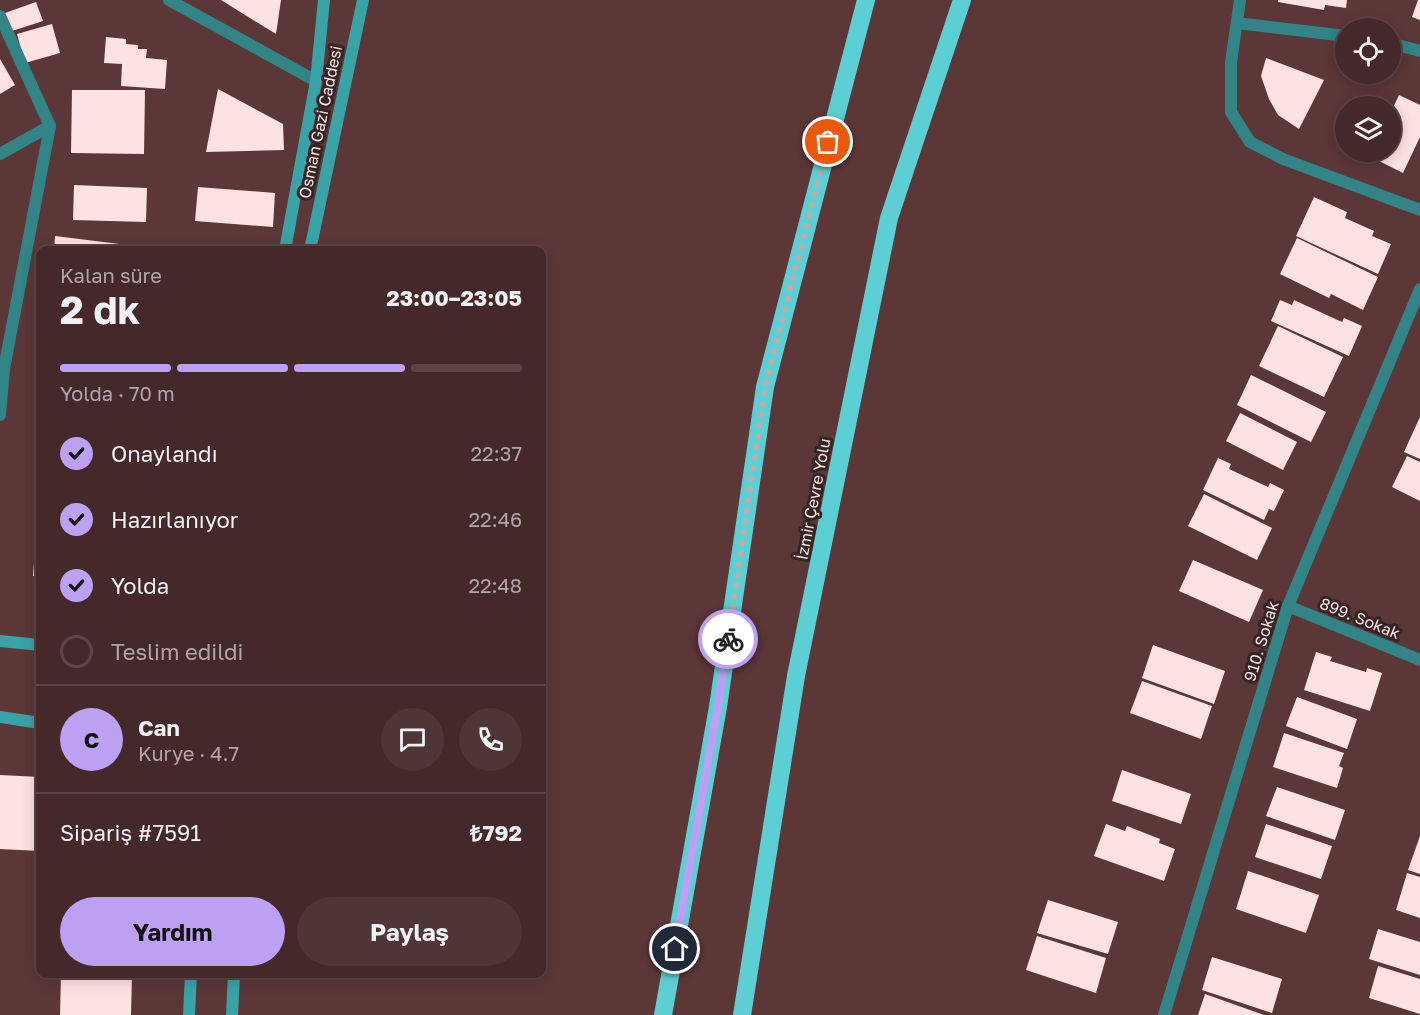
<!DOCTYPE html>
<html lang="tr">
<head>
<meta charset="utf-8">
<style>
  :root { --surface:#45292a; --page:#4f3536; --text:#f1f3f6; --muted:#b0a6a8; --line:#5d4547; --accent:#bca0f2 }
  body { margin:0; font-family:"Golos Text",sans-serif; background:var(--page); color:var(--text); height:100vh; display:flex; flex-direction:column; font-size:22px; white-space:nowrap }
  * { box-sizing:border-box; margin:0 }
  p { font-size:20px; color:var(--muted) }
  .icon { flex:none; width:33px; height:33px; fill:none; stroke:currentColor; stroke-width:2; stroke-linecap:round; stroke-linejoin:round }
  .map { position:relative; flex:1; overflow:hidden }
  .side { position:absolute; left:36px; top:246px; width:510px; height:732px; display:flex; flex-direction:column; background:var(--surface); border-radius:12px; box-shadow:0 3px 15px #0003,0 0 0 2px var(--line) }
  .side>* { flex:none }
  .buttons { position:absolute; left:1335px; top:18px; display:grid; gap:12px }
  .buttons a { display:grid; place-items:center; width:66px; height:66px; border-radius:50%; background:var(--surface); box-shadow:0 3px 15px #0003,0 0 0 2px var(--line); font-size:30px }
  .pin { position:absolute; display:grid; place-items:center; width:51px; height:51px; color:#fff; margin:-26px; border:3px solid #fff; border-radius:50%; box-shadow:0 2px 6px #0007 }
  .courier { position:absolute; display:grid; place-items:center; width:60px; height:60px; margin:-30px; border:4px solid #bca0f2; border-radius:50%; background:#fff; color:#222; box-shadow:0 2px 8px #0007 }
  .head em { font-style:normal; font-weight:700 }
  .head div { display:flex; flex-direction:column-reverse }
  .head { display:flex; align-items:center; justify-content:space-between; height:102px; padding:0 24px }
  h1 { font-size:39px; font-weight:700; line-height:45px }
  .bar { display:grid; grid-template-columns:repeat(4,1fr); gap:9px 6px; align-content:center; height:72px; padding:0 24px }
  .bar i { height:8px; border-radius:4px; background:var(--line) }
  .bar .active { background:var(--accent) }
  .bar p { grid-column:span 4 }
  .line { display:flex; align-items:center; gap:15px; padding:0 24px; border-top:2px solid var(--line) }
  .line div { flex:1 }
  .round { display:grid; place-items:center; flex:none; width:63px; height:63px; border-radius:32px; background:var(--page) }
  ol { padding:0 24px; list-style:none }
  li { display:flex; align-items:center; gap:18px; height:66px }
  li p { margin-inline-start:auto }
  li .icon { padding:6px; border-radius:50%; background:var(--accent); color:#111; stroke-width:4 }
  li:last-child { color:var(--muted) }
  li i { width:33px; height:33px; border:3px solid var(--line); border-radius:50% }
  .primary-button { display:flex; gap:12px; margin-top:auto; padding:12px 24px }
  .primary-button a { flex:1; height:69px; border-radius:36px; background:var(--accent); color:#111; font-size:24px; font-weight:700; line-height:69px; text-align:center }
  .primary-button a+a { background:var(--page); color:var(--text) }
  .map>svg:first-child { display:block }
  .building { fill:#fee2e1 }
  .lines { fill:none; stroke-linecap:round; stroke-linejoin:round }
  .street { stroke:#328487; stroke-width:12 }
  .secondary { stroke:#3aa3a8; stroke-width:12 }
  .highway { stroke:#5bcfd3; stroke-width:18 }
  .done { stroke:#c4a7a8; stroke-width:6; stroke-dasharray:0 10.8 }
  .route { stroke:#bca0f2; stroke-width:8 }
  .labels { text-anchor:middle; stroke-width:6; stroke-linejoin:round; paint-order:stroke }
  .street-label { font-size:16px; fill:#fce4e4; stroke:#352424 }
</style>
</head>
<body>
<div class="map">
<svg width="1420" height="1015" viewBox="0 0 1420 1015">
  <rect width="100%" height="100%" fill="#5c3738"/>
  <!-- building -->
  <g class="building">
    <polygon points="221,0 281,0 276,34"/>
    <polygon points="1278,0 1347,0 1346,8 1325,5 1324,10 1278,2"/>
    <polygon points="1418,0 1420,0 1420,20 1412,17"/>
    <polygon points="36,2 43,21 12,31 5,13"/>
    <polygon points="52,24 60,53 25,63 17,34"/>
    <polygon points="106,37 126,39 126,44 138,45 138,49 147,49 146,58 167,60 165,89 121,86 122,64 104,63"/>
    <polygon points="1266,58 1324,80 1299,129 1278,115 1269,99 1261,76"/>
    <polygon points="0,59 15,85 0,94"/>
    <polygon points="218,89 283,124 284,150 206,152"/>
    <polygon points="72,90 145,90 144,154 71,153"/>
    <polygon points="1399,95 1420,105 1420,137 1403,173 1371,157 1373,152 1390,152 1390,114"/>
    <polygon points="74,185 147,188 146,222 73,220"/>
    <polygon points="198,187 275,193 273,227 195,221"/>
    <polygon points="1314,197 1347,212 1345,218 1374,231 1372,236 1391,244 1378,274 1296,236"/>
    <polygon points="55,236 152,248 152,250 54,250"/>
    <polygon points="1297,238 1378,277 1363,310 1331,294 1329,298 1280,274"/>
    <polygon points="1280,300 1292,305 1294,300 1342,322 1344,318 1362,326 1349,356 1271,321"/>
    <polygon points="1278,326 1343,357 1324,397 1259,366"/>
    <polygon points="1251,375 1326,412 1311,442 1237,405"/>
    <polygon points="1240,413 1297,442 1283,470 1226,441"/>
    <polygon points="1420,417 1420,459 1404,452"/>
    <polygon points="1407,456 1420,462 1420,501 1392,487"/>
    <polygon points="1218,458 1231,464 1229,469 1268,487 1270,483 1284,490 1274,511 1269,509 1264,520 1203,490"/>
    <polygon points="1204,494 1272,528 1257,560 1188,526"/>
    <polygon points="38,511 40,511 40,577 33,576"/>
    <polygon points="1193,560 1263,590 1249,622 1179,591"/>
    <polygon points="1153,645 1225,671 1214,704 1142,678"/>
    <polygon points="1316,652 1332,657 1330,661 1366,672 1367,668 1382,673 1370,711 1304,690"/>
    <polygon points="1142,681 1212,706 1201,739 1130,713"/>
    <polygon points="1297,697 1357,719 1347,749 1286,726"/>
    <polygon points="1284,733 1344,753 1339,766 1343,768 1337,788 1273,767"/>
    <polygon points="1122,770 1191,794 1181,824 1112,801"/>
    <polygon points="0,775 40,777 40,851 0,849"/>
    <polygon points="1277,787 1345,810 1335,840 1266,816"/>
    <polygon points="1106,824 1125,831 1127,826 1160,839 1159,843 1175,849 1164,881 1094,856"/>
    <polygon points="1266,824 1332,846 1321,879 1255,857"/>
    <polygon points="1420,836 1420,874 1408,870"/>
    <polygon points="1248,871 1319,895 1306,933 1236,909"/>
    <polygon points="1407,873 1420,877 1420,918 1396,910"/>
    <polygon points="1048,900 1118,922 1108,954 1037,933"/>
    <polygon points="1378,929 1420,942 1420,975 1369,959"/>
    <polygon points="1037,936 1106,958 1096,993 1026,970"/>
    <polygon points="1212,957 1282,979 1272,1013 1202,990"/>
    <polygon points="1378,966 1420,979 1420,1014 1369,998"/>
    <polygon points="61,974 132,974 131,1015 60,1015"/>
    <polygon points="1205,994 1264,1015 1198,1015"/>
  </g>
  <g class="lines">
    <!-- street -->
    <g class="street">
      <polyline points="169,0 316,81"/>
      <polyline points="1240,0 1231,62 1231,112 1250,142 1283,159 1420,210"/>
      <polyline points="0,16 50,126 0,154"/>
      <polyline points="1237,23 1346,36"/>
      <polyline points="1390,43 1420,51"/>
      <polyline points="0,415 4,369 50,126"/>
      <polyline points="1288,606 1420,660"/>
      <polyline points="1164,1015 1288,606 1420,289"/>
    </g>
    <!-- secondary -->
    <g class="secondary">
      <polyline points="285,250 316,81 324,0"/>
      <polyline points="310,250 363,0"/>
      <polyline points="0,641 40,645"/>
      <polyline points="0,717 40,723"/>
      <polyline points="189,1015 191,974"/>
      <polyline points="232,1015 234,974"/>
    </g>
    <!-- highway -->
    <g class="highway">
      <polyline points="663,1015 718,707 765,387 866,0"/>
      <polyline points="742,1015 796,676 889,218 962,0"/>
    </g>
  </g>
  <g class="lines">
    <!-- done -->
    <polyline class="done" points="728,639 765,387 828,142"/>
    <!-- route -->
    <polyline class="route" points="675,949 718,706 728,639"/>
  </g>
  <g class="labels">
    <!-- street labels -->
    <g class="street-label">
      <text transform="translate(320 122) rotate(-78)" y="6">Osman Gazi Caddesi</text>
      <text transform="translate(813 499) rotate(-79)" y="6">İzmir Çevre Yolu</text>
      <text transform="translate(1360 618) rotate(22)" y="6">899. Sokak</text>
      <text transform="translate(1261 641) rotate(-73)" y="6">910. Sokak</text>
    </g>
  </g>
</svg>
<div class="buttons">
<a><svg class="icon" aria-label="locate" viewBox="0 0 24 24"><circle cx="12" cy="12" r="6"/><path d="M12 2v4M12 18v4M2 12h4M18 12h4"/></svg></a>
<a><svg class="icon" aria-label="layers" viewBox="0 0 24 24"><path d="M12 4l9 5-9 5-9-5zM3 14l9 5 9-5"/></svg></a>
</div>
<div class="pin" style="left:828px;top:142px;background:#ea580c"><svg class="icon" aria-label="bag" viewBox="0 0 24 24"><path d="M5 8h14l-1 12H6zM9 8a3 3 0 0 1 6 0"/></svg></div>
<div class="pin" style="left:675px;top:949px;background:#1f2937"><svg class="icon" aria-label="home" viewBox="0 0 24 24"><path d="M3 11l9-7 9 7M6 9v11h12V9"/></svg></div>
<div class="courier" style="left:728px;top:639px"><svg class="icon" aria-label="bike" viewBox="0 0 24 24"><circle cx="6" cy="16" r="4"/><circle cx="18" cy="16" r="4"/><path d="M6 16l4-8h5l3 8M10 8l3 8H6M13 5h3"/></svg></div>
<section class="side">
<div class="head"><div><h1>2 dk</h1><p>Kalan süre</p></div><em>23:00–23:05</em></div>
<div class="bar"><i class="active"></i><i class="active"></i><i class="active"></i><i></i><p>Yolda · 70 m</p></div>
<ol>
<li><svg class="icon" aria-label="check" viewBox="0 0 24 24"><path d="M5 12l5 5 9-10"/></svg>Onaylandı<p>22:37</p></li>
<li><svg class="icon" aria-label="check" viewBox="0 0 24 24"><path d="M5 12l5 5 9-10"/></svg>Hazırlanıyor<p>22:46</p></li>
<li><svg class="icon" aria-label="check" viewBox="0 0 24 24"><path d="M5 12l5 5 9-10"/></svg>Yolda<p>22:48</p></li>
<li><i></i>Teslim edildi</li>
</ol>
<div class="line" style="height:108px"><b class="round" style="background:var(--accent);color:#111">C</b><div><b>Can</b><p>Kurye · 4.7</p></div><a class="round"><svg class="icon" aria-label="chat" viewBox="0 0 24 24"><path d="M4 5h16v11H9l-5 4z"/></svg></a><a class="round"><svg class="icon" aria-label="phone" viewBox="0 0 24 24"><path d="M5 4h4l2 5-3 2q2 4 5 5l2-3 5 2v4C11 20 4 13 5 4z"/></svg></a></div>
<div class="line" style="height:78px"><div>Sipariş #7591</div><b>₺792</b></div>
<div class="primary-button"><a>Yardım</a><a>Paylaş</a></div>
</section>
</div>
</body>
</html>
